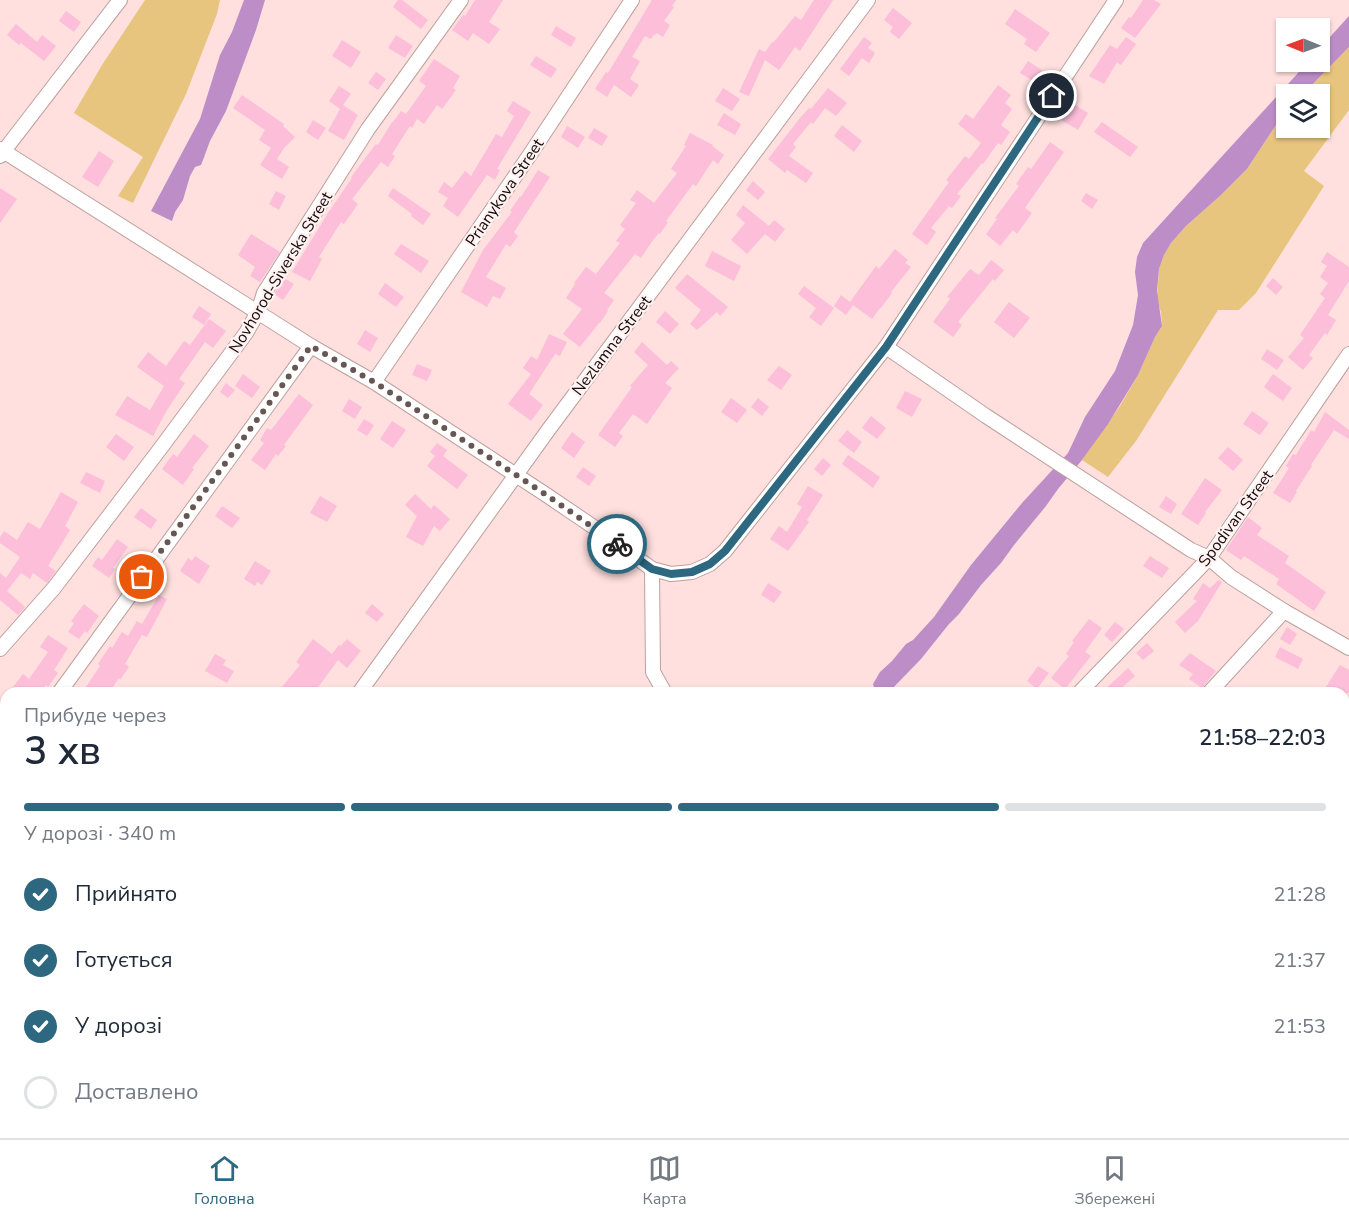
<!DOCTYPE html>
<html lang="uk">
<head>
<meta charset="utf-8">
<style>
  :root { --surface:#fff; --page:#f2f2f3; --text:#1f2937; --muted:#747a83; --line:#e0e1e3; --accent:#2d6880 }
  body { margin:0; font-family:"Nunito Sans",sans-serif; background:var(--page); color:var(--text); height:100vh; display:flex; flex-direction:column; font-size:22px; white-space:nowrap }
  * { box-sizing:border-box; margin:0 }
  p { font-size:20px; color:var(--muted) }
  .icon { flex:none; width:33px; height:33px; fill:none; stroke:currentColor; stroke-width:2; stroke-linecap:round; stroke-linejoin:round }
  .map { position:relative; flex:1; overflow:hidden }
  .side { position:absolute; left:0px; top:687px; width:1350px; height:452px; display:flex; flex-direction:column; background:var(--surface); border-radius:18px 18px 0 0; box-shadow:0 2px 4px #0004 }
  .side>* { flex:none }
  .needle { width:39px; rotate:271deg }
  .fabs { position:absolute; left:1276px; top:18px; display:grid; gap:12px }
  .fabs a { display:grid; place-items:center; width:54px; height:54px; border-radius:0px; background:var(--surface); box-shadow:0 2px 4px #0004; font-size:30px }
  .pin { position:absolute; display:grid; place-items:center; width:51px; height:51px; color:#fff; margin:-26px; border:3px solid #fff; border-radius:50%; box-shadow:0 2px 6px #0007 }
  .courier { position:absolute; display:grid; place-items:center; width:60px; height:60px; margin:-30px; border:4px solid #2d6880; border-radius:50%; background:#fff; color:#222; box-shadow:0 2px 8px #0007 }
  .overview em { font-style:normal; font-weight:600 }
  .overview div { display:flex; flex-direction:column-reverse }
  .overview { display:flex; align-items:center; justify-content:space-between; height:102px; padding:0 24px }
  h1 { font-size:39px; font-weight:600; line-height:45px }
  .bar { display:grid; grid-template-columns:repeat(4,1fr); gap:9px 6px; align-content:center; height:72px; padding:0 24px }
  .bar i { height:8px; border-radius:4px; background:var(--line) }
  .bar .current { background:var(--accent) }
  .bar p { grid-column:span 4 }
  ol { padding:0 24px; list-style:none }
  li { display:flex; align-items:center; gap:18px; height:66px }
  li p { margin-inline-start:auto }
  li .icon { padding:6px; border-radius:50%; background:var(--accent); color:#fff; stroke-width:4 }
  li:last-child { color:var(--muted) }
  li i { width:33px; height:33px; border:3px solid var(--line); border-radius:50% }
  .tabs { display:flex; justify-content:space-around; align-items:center; height:84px; border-top:2px solid var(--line); background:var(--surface); font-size:16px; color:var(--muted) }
  .tabs a { display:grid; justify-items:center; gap:3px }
  .tabs .current { color:var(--accent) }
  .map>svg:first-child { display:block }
  .green { fill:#e8c57e }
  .water { fill:#bd8dc7 }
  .building { fill:#fcbed9 }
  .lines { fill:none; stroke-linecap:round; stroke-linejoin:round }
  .minor-casing { stroke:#bda09e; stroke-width:16 }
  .minor { stroke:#fff; stroke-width:14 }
  .done { stroke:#665654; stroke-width:6; stroke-dasharray:0 10.8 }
  .route { stroke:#2d6880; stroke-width:8 }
  .labels { text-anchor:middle; stroke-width:4.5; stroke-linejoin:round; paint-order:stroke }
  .street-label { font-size:16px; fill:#140b0a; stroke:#fff2f1 }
</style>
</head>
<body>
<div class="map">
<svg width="1349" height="1138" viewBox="0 0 1349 1138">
  <rect width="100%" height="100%" fill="#ffe0de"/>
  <!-- green -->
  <g class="green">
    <polygon points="145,0 220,0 217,14 186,94 133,203 118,196 143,157 74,113 102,65"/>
    <polygon points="1349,47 1349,110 1304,171 1324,186 1256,293 1239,310 1218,310 1136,441 1108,477 1082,460 1120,406 1138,375 1155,337 1162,326 1161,312 1157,299 1159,269 1164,255 1171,243 1186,226 1221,195 1247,169 1276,125 1287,112 1287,128 1320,128 1320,94 1303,94"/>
    <polygon points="1349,959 1349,1138 1252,1138 1255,1133 1344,1132 1344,968"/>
  </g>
  <!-- water -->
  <g class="water">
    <polygon points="244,0 265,0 256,30 226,111 210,141 203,160 201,165 195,167 190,176 183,200 175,212 172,221 151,211 200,119 220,55 232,32"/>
    <polygon points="1349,16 1349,47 1303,94 1287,94 1287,112 1276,125 1247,169 1221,195 1186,226 1171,243 1164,255 1159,269 1157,291 1162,326 1155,337 1138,375 1108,424 1082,460 1058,489 1046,506 1014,545 1001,563 981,585 959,614 949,624 921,659 890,691 883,692 875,691 873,684 880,672 892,661 906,644 913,640 934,617 971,565 1022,503 1068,453 1085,417 1115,371 1133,325 1138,295 1135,272 1137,257 1143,243 1308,62 1320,62 1320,48"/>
    <polygon points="1349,931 1349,959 1344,968 1344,940"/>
    <polygon points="1224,1133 1224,1132 1255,1133 1252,1138 1220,1138"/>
  </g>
  <!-- building -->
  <g class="building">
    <polygon points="398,0 402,0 428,20 421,29 393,7"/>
    <polygon points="475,0 503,0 489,22 500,29 489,44 473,33 468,41 452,30 463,15 465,16"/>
    <polygon points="652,0 676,0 672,6 674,7 664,21 670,25 663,37 657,33 655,35 654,34 651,39 645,36 632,57 640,61 630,79 639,85 631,97 614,85 607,97 595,89 606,72 608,73"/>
    <polygon points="814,0 833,0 800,51 795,47 779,70 765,60 749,96 739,92 759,49 765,52 772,42 773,43 795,16 801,20"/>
    <polygon points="1143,0 1154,0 1161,4 1135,38 1121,28 1129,17 1131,18"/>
    <polygon points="893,8 912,23 899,39 890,32 893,27 884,20"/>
    <polygon points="1015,9 1050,33 1036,52 1024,44 1027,39 1005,24"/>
    <polygon points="66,11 81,22 74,32 59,21"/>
    <polygon points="16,24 37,42 42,35 56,46 44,61 21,43 19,45 7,35"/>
    <polygon points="556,26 576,38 571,47 551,35"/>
    <polygon points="396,35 413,46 405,58 388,48"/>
    <polygon points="864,37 872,43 868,48 875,53 869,63 862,58 849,76 840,69"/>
    <polygon points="1126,37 1136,44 1121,65 1117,62 1104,84 1089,76 1110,45 1117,49"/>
    <polygon points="342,40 361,52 351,68 332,56"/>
    <polygon points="536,56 557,69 551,78 530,65"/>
    <polygon points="434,59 460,76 453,88 456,90 442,109 437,105 424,124 417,119 412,128 410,126 392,154 395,156 388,167 381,162 352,199 358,204 344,224 341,222 319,257 322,259 310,281 292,272 328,213 352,178 351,177 376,144 378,145 392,122 393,122 401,111 406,114 426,86 419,81"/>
    <polygon points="1028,61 1042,70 1035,82 1020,73"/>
    <polygon points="376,72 386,79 378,90 368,83"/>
    <polygon points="998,85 1011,95 1005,103 1012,109 1001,125 1010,132 1001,145 998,143 983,164 982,163 957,194 961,196 952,208 949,206 931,228 936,232 927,245 912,234 949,182 946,180 965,156 969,159 981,143 958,124 966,114 973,119"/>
    <polygon points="339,86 351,94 343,105 358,115 344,140 328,131 340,109 329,101"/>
    <polygon points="723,88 740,99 732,111 715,101"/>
    <polygon points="828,88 847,103 836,116 825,108 813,124 811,122 793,144 796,147 789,156 813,173 806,183 787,170 785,173 768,159 800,118 809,108 811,109"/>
    <polygon points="242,95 284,124 283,126 295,137 284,148 277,159 289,167 282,179 260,165 271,148 259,140 265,130 233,108"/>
    <polygon points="513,101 531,112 497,169 500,170 495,180 487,175 458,217 443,206 448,198 438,192 444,182 452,188 465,171 471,176 496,134 502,137 514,116 507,111"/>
    <polygon points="1072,103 1088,113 1078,130 1061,120"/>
    <polygon points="724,113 741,124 735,135 717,125"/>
    <polygon points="313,120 326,128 318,140 306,132"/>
    <polygon points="1102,122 1138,147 1130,157 1094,132"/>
    <polygon points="842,125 862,141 854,152 834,136"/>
    <polygon points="567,126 585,137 578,148 561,137"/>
    <polygon points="594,128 608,136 602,146 588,138"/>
    <polygon points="690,133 713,145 712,146 724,155 718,164 713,160 696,186 693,184 666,221 668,222 660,234 659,233 653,240 641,258 635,254 604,293 614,300 607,310 608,311 600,323 599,323 580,347 563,334 582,309 566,298 575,284 574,283 586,267 596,274 620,243 616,241 625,229 620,225 636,203 630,200 637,190 654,203 677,173 671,169 686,146 684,145"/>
    <polygon points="1050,142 1064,152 1025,208 1032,213 1017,234 1013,230 1000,246 986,234 997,219 995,218 1019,186 1016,184 1028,167 1031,169"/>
    <polygon points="99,151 114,161 98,187 82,177"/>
    <polygon points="538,170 550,177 514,232 518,236 510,247 506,244 486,277 506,288 500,299 493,296 487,307 461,292 483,250 512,212 510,211 520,196 521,197"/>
    <polygon points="753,181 765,192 758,200 746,190"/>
    <polygon points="0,188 17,199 0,223"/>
    <polygon points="393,188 431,214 423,225 411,216 412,214 388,196"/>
    <polygon points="276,191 286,196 279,210 269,204"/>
    <polygon points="1086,193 1098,200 1092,209 1081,201"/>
    <polygon points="743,205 769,226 774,220 785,229 775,242 765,234 747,254 731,240 745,223 736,215"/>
    <polygon points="251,234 280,252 260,282 250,276 255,267 238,255"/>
    <polygon points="401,244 429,261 421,273 394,254"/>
    <polygon points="895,249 908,260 905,263 911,267 891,292 892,293 881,308 880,308 872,319 853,305 846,315 834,306 841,295 850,302 876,266 879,269"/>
    <polygon points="712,251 741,266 734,281 705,266"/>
    <polygon points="1327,252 1349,267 1349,281 1328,315 1336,320 1327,335 1325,333 1309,355 1313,358 1303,370 1288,357 1304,338 1300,335 1325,298 1320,294 1328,283 1320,277 1327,266 1321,262"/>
    <polygon points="991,260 1004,270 995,281 993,279 958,322 962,325 953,337 933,322 950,299 947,297 970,269 979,275"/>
    <polygon points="687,274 728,307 720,316 717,312 697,330 690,324 701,310 675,288"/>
    <polygon points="284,278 294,284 283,300 274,294"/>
    <polygon points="1273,278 1283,287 1276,295 1266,286"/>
    <polygon points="385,283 404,297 396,307 378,294"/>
    <polygon points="804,286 834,308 821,326 809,317 816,308 798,294"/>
    <polygon points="1009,302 1030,318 1014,338 994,322"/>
    <polygon points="199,306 211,314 204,325 192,317"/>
    <polygon points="665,311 679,324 670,334 656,322"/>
    <polygon points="209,319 226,331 213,348 205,342 179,379 185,383 167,410 153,436 115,415 127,396 150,410 164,386 137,367 148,352 166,366 184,341 190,345"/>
    <polygon points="365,330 378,338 370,352 357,344"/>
    <polygon points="549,334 567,342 560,356 555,354 529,394 543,405 531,421 508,404 531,374 523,368 531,356 537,360"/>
    <polygon points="642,342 667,365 671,361 679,368 665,383 672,388 647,424 633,414 619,433 623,436 615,447 598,435 632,387 630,386 648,365 634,352"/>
    <polygon points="1267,349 1284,360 1277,370 1261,359"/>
    <polygon points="417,364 432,370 427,381 412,375"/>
    <polygon points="779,366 792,375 781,390 767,380"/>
    <polygon points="243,374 260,387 252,398 235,386"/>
    <polygon points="1273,374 1292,388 1283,401 1264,387"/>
    <polygon points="226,383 235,390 228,398 220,392"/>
    <polygon points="905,391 922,399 912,417 896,408"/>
    <polygon points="299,394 313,405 284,445 286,446 278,456 276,454 265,470 251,460 264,443 260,440 267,428 271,430"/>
    <polygon points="731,398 747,410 737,423 721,412"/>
    <polygon points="758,398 769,407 762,416 751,407"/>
    <polygon points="349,399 362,407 355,419 342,411"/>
    <polygon points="1252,411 1269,423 1260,435 1243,424"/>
    <polygon points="1325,412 1349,430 1349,439 1334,430 1311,465 1312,466 1296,491 1297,492 1290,503 1273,493 1289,468 1286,466 1293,454 1296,455 1311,430 1314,432"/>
    <polygon points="871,416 886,428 877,439 862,428"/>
    <polygon points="364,419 374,425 367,436 357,430"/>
    <polygon points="392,421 406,430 393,448 380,439"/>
    <polygon points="847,430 862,442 854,453 838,441"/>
    <polygon points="572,432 585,442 574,458 561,448"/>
    <polygon points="116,434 134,447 124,461 106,447"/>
    <polygon points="194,434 209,446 192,468 194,469 183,485 162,469 173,454 177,457"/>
    <polygon points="437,443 447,450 443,456 468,475 457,489 427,466 435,456 430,452"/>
    <polygon points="1228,447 1243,460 1233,471 1218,458"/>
    <polygon points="848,455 880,477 873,488 842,464"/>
    <polygon points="823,458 831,465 822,476 814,469"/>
    <polygon points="583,467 596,476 589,486 576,477"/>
    <polygon points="86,472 105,481 100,493 80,483"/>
    <polygon points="1205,478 1222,490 1205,512 1206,513 1198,525 1181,514"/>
    <polygon points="808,486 823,495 807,520 809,522 788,551 770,539 779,526 787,532 802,507 797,504"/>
    <polygon points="61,492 78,502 65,526 70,530 48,566 56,571 47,583 33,573 30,579 21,573 7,591 25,607 18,615 0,600 0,573 6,578 20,557 0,543 0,537 4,531 17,540 28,522 40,529"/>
    <polygon points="415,494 431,509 434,505 450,519 440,531 434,526 423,546 406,537 417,516 405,505"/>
    <polygon points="320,496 337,506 327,522 310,513"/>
    <polygon points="1166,496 1177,504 1171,514 1159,507"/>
    <polygon points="222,506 240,518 232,528 215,516"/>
    <polygon points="141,508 157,520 151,529 134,517"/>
    <polygon points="1248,517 1262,528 1257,535 1289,556 1285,563 1326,592 1314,611 1276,584 1279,579 1244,556 1241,560 1226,550"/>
    <polygon points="117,539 128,547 113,568 115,569 109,578 92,566 98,557 102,560"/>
    <polygon points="195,556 210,566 199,584 180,571 188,558 192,561"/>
    <polygon points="1150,556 1169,568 1162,578 1143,566"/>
    <polygon points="255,561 271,571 262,585 257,582 255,586 244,579"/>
    <polygon points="1219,580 1222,582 1198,621 1185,633 1175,622 1197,601 1193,599 1203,583 1210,588"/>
    <polygon points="768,583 782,592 774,603 761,595"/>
    <polygon points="159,595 167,599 147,637 142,635 125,664 129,667 120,680 119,678 109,693 82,693 100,666 98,664 110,646 112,648 122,632 128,636 137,621 142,624"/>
    <polygon points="84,604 99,616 87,633 85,631 79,639 68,632 74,623 71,621"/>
    <polygon points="372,604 384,614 377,622 365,613"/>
    <polygon points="1089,619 1102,628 1085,652 1091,656 1065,689 1051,678 1069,656 1066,654 1074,642 1072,641"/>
    <polygon points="1115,622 1124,629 1112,642 1104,635"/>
    <polygon points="1287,627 1297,634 1290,645 1280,639"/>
    <polygon points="48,635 68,648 54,670 58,673 48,687 46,685 40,693 21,693 13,687 23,674 29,679 48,652 40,647"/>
    <polygon points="313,639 332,654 339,645 341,646 347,639 361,651 347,668 338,660 314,693 290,693 282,687 300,665 296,662"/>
    <polygon points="1147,643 1154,651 1143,660 1136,653"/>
    <polygon points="1280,647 1303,659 1298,669 1275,657"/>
    <polygon points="1190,653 1216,671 1202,688 1189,679 1193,674 1179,665"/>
    <polygon points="215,654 226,660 223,665 234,671 227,683 205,671"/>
    <polygon points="1340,665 1349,670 1349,693 1322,693"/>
    <polygon points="1038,666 1049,673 1037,689 1027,681"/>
    <polygon points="1128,668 1135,676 1116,693 1101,693"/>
  </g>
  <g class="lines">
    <defs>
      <g id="minor">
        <polyline points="0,149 311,346 374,382 545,494 601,532 652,569 671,574 692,572 710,564 725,551 886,347 1116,0"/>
        <polyline points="0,156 120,0"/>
        <polyline points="886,347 986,416 1191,550 1209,558 1231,577 1284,611 1349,648"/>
        <polyline points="374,382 531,153 632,0"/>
        <polyline points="652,569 653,672 665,693"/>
        <polyline points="0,649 54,588 160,449 246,333 258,312 264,293 368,129 461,0"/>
        <polyline points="59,693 311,346"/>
        <polyline points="359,693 549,429 868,0"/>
        <polyline points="1079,693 1209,558 1349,354"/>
        <polyline points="1209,693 1284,611"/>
        <polyline points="0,774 6,766"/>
        <polyline points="1344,829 1349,822"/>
        <polyline points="1344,860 1349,865"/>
        <polyline points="256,1132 262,1138"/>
        <polyline points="1198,1132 1198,1138"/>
        <polyline points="14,1138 19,1132"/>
        <polyline points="609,1138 614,1132"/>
        <polyline points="775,1138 780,1132"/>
        <polyline points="1066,1138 1071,1132"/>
      </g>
    </defs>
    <!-- minor casing -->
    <use href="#minor" class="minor-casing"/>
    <!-- minor -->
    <use href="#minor" class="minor"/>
  </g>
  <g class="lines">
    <!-- done -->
    <polyline class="done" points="142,577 311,346 374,382 545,494 617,544"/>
    <!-- route -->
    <polyline class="route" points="617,544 652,569 671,574 692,572 710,564 725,551 886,347 1052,96"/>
  </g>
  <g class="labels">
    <!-- street labels -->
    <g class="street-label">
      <text transform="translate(504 192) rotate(-56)" y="6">Prianykova Street</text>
      <text transform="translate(280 272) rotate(-59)" y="6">Novhorod-Siverska Street</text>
      <text transform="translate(611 345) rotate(-53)" y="6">Nezlamna Street</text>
      <text transform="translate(1235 518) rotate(-54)" y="6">Spodivan Street</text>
    </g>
  </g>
</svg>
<div class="fabs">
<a><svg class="needle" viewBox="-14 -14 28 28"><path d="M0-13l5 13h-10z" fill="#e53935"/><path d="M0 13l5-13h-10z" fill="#747a83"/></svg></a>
<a><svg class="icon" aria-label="layers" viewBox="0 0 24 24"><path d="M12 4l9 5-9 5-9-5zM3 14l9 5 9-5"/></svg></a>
</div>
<div class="pin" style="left:142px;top:577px;background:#ea580c"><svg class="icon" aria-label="bag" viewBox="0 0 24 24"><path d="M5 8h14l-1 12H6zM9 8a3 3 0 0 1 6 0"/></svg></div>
<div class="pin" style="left:1052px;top:96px;background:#1f2937"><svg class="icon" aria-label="home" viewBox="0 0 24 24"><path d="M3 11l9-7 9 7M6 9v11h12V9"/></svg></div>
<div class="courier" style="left:617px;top:544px"><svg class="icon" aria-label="bike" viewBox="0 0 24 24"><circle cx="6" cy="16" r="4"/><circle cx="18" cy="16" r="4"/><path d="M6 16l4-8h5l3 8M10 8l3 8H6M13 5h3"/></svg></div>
<section class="side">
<div class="overview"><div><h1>3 хв</h1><p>Прибуде через</p></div><em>21:58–22:03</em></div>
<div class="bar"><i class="current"></i><i class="current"></i><i class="current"></i><i></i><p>У дорозі · 340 m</p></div>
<ol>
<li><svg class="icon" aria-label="check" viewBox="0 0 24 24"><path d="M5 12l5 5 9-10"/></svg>Прийнято<p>21:28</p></li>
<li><svg class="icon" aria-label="check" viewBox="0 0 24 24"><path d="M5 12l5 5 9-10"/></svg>Готується<p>21:37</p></li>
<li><svg class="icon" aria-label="check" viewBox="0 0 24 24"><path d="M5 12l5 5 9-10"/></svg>У дорозі<p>21:53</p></li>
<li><i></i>Доставлено</li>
</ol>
</section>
</div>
<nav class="tabs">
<a class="current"><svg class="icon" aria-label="home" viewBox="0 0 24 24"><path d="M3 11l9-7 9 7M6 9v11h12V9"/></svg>Головна</a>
<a><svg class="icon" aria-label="map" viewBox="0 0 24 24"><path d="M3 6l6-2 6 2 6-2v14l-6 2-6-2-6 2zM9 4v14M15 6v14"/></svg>Карта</a>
<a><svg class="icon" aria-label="saved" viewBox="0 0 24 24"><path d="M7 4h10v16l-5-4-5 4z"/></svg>Збережені</a>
</nav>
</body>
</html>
